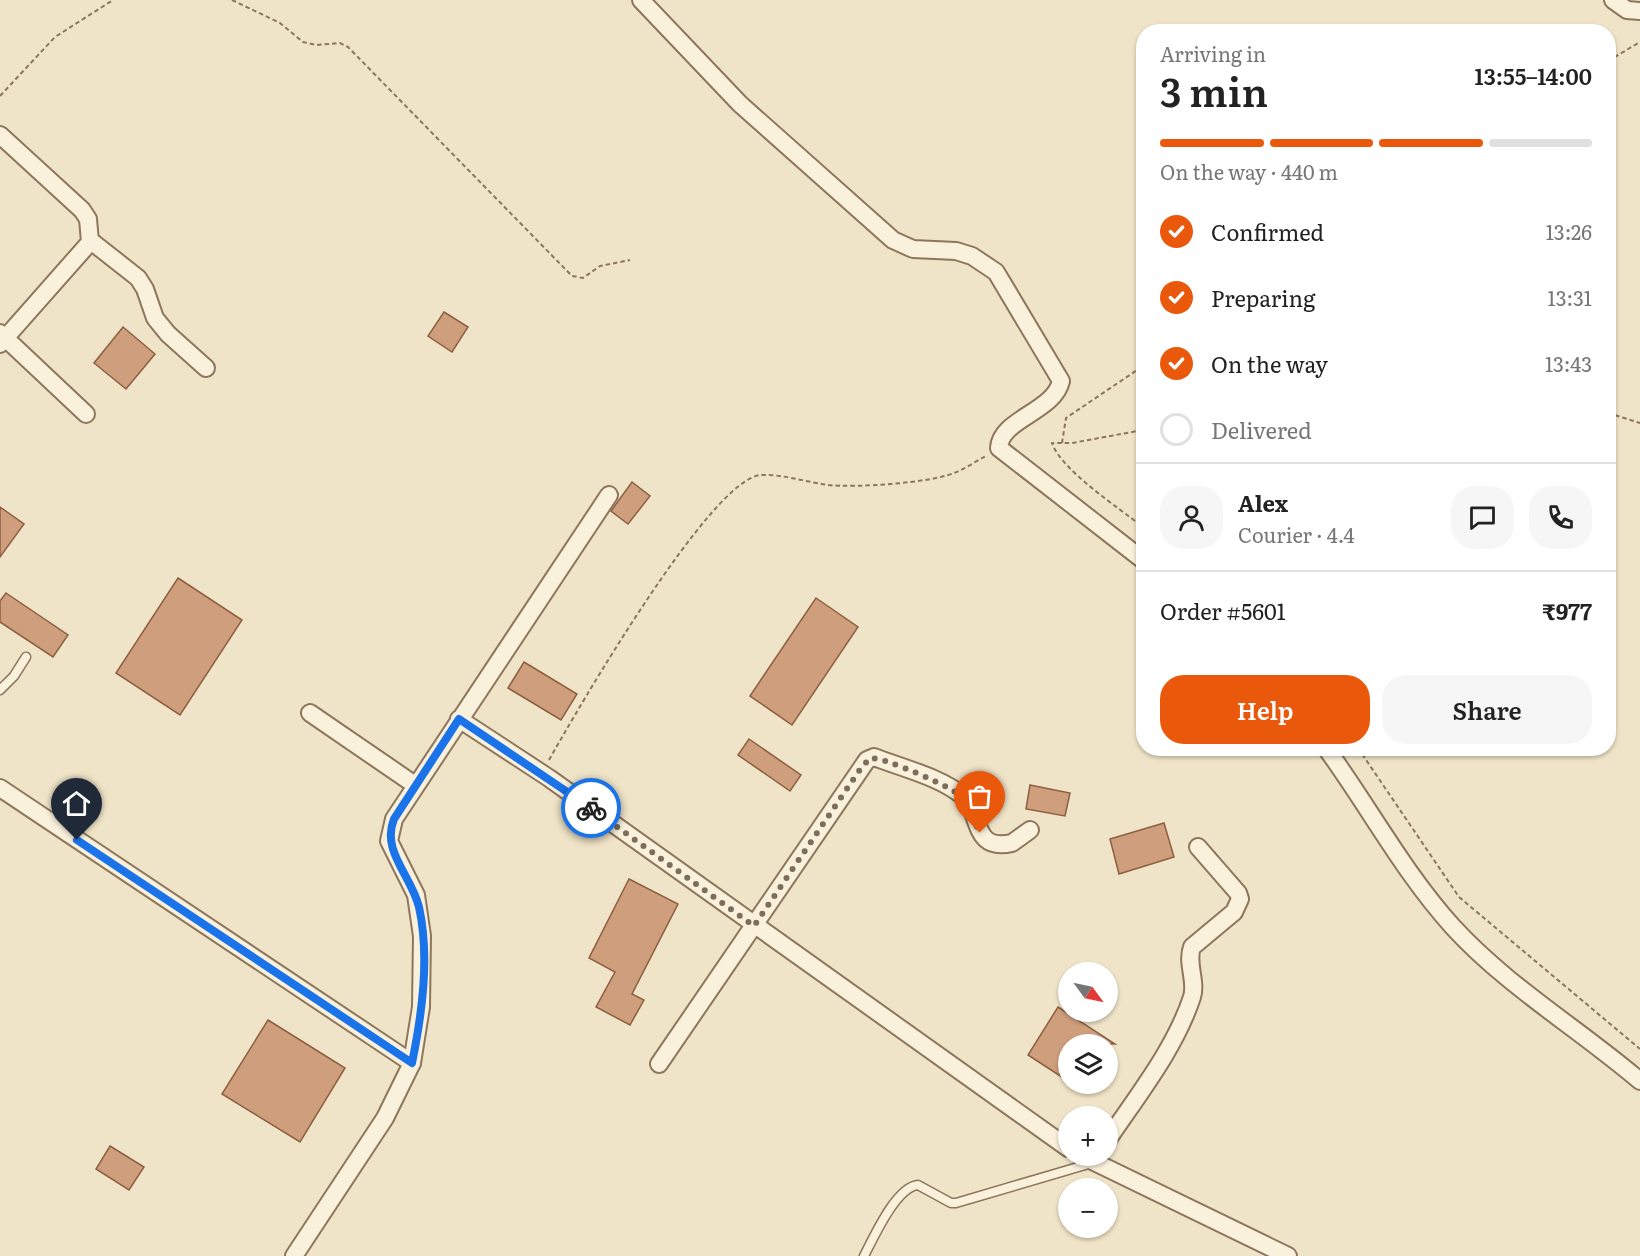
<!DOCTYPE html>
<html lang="en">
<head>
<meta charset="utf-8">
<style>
  :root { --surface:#fff; --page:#f6f6f6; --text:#222; --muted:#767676; --line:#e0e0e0; --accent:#ea580c }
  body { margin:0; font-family:Literata,serif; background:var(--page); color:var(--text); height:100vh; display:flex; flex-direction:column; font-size:22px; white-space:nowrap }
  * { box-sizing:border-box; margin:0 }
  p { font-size:20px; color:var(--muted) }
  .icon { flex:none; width:33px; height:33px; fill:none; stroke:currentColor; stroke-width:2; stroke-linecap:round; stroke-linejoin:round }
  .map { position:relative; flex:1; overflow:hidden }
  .details { position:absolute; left:1136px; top:24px; width:480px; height:732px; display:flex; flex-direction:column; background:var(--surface); border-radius:24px; box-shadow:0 2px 4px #0004 }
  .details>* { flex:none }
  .needle { width:39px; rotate:123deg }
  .tools { position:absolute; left:1058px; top:962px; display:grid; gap:12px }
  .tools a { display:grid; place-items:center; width:60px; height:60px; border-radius:50%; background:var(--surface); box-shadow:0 2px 4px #0004; font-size:30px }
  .pin { position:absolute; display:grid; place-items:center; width:51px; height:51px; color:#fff; margin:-62px -26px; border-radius:50% 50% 50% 0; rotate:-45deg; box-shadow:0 0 6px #0007 }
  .pin .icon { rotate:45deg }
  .courier { position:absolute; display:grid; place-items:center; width:60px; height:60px; margin:-30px; border:4px solid #1a73e8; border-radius:50%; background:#fff; color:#222; box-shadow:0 2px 8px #0007 }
  .overview em { font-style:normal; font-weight:600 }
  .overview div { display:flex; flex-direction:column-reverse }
  .overview { display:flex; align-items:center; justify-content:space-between; height:102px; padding:0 24px }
  h1 { font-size:39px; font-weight:600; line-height:45px }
  .bar { display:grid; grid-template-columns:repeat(4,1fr); gap:9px 6px; align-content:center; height:72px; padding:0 24px }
  .bar i { height:8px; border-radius:4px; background:var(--line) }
  .bar .on { background:var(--accent) }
  .bar p { grid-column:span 4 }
  .line { display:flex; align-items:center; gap:15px; padding:0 24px; border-top:2px solid var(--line) }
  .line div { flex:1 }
  .round { display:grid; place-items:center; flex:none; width:63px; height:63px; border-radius:24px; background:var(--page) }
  ol { padding:0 24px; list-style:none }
  li { display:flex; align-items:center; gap:18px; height:66px }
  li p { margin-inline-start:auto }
  li .icon { padding:6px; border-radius:50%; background:var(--accent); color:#fff; stroke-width:4 }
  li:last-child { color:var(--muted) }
  li i { width:33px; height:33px; border:3px solid var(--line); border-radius:50% }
  .primary-button { display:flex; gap:12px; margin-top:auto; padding:12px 24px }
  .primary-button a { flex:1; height:69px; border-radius:24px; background:var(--accent); color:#fff; font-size:24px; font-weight:600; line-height:69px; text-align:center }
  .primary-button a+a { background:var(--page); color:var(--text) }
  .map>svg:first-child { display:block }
  .building { fill:#cf9f7d; stroke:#8d5f41; stroke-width:1.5 }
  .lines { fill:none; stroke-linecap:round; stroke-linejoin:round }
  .service-casing { stroke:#8d765c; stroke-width:11 }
  .minor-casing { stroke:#8d765c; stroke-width:20 }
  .path { stroke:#8d765c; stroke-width:2; stroke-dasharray:4.5 3; stroke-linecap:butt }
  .service { stroke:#faf1dc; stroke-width:8 }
  .minor { stroke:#faf1dc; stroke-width:16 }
  .done { stroke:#7c6e5b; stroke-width:6; stroke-dasharray:0 10.8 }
  .route { stroke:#1a73e8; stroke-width:8 }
</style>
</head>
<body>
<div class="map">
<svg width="1640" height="1256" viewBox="0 0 1640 1256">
  <rect width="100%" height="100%" fill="#f0e4c8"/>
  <!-- building -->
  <g class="building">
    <polygon points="444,312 468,327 452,352 428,336"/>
    <polygon points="123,327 155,354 126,389 94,363"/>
    <polygon points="632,482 650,496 628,524 611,511"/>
    <polygon points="0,507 24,524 0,557"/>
    <polygon points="178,578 242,620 180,715 116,673"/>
    <polygon points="6,593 68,635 53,657 0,622 0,601"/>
    <polygon points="816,598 858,627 792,725 750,696"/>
    <polygon points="524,662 577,694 561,720 508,688"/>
    <polygon points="749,739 801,775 790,791 738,755"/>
    <polygon points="1030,785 1070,793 1065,816 1026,809"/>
    <polygon points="1164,823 1174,857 1119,874 1110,839"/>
    <polygon points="629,879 678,904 632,994 644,1000 630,1025 596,1007 615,972 589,958"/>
    <polygon points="1058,1007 1115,1044 1068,1044 1068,1081 1028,1055"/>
    <polygon points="268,1020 345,1068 300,1142 222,1094"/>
    <polygon points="110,1146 144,1167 129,1190 96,1169"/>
  </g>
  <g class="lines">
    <defs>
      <g id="service">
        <polyline points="0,690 14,676 26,657"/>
        <path d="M864,1256C874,1237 896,1187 918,1185L951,1203H956L1092,1163"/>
      </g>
      <g id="minor">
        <path d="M641,0L740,104L893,240L913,249L956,251L972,256L996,272L1061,381C1054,412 1000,419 999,448L1143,560"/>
        <polyline points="1613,0 1627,10 1640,11"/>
        <polyline points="0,135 82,210 88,219 90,242"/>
        <polyline points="0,333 86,414"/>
        <polyline points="0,344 91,241 138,278 145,289 155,318 168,334 206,368"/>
        <polyline points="310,713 415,785"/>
        <polyline points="459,719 549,778 1068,1148"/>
        <path d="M1326,748C1369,807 1404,873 1453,927C1507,986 1579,1029 1640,1081"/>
        <polyline points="0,788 412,1063"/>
        <path d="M659,1064L867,760L874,757C902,768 941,777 964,797C981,814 972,852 1012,843L1030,830"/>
        <path d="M1107,1141C1137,1096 1175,1049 1192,997C1197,981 1186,963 1192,947L1234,912L1240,899L1238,893L1198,847"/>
        <polyline points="1080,1155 1288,1256"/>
        <polyline points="294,1256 385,1118 412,1063 421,1007 422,936 416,895 389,841 394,819 609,495"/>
      </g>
    </defs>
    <!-- service casing -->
    <use href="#service" class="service-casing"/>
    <!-- minor casing -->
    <use href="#minor" class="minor-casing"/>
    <!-- path -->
    <g class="path">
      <polyline points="232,0 280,23 303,42 316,45 340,43 348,47 572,276 583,278 600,266 630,260"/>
      <polyline points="1608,61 1640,42"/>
      <polyline points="0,96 55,37 113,0"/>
      <polyline points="1608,413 1640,423"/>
      <path d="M1143,430L1072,443H1052C1061,470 1119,508 1143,527"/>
      <polyline points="1062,443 1066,418 1143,366"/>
      <polyline points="1358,748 1459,897 1640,1049"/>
      <path d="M549,760C576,712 711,478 761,475C782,474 806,482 828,485C856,488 929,483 954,473C965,469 976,461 986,456"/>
    </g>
    <!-- service -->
    <use href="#service" class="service"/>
    <!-- minor -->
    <use href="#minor" class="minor"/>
  </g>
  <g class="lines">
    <!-- done -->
    <path class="done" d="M591,808L754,926L861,768L870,758C884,757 955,788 965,799C974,808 973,822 980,833"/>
    <!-- route -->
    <path class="route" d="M77,840L412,1063C422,1014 430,957 419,907C411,875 381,851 394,819L459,719L591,808"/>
  </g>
</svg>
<div class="tools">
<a><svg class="needle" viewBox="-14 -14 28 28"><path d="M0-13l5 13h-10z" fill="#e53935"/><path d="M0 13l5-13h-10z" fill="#767676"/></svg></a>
<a><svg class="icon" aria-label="layers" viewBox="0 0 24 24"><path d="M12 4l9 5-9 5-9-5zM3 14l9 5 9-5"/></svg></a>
<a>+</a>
<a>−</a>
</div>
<div class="pin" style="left:980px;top:833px;background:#ea580c"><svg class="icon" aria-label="bag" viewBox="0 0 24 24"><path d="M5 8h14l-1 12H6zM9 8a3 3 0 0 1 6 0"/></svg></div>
<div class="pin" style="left:77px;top:840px;background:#1f2937"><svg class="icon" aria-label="home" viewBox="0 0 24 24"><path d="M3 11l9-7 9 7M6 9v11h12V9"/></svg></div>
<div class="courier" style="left:591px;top:808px"><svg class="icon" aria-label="bike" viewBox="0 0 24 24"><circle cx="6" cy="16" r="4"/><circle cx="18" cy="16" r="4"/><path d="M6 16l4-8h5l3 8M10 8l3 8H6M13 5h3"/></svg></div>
<section class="details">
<div class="overview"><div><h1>3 min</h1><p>Arriving in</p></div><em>13:55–14:00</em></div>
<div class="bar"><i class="on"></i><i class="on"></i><i class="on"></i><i></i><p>On the way · 440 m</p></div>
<ol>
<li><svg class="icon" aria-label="check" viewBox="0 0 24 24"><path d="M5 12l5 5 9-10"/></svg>Confirmed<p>13:26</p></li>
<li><svg class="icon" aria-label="check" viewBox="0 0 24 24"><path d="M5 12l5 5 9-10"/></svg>Preparing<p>13:31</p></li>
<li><svg class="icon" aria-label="check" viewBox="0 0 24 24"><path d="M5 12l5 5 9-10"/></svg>On the way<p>13:43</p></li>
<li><i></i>Delivered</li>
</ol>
<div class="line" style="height:108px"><a class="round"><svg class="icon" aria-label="person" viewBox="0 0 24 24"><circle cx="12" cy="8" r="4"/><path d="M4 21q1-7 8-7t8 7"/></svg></a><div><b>Alex</b><p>Courier · 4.4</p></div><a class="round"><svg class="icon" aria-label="chat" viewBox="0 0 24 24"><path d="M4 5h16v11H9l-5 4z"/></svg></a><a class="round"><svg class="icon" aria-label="phone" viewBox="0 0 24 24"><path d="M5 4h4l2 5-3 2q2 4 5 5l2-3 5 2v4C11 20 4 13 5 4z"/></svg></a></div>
<div class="line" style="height:78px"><div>Order #5601</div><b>₹977</b></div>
<div class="primary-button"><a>Help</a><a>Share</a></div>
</section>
</div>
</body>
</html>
